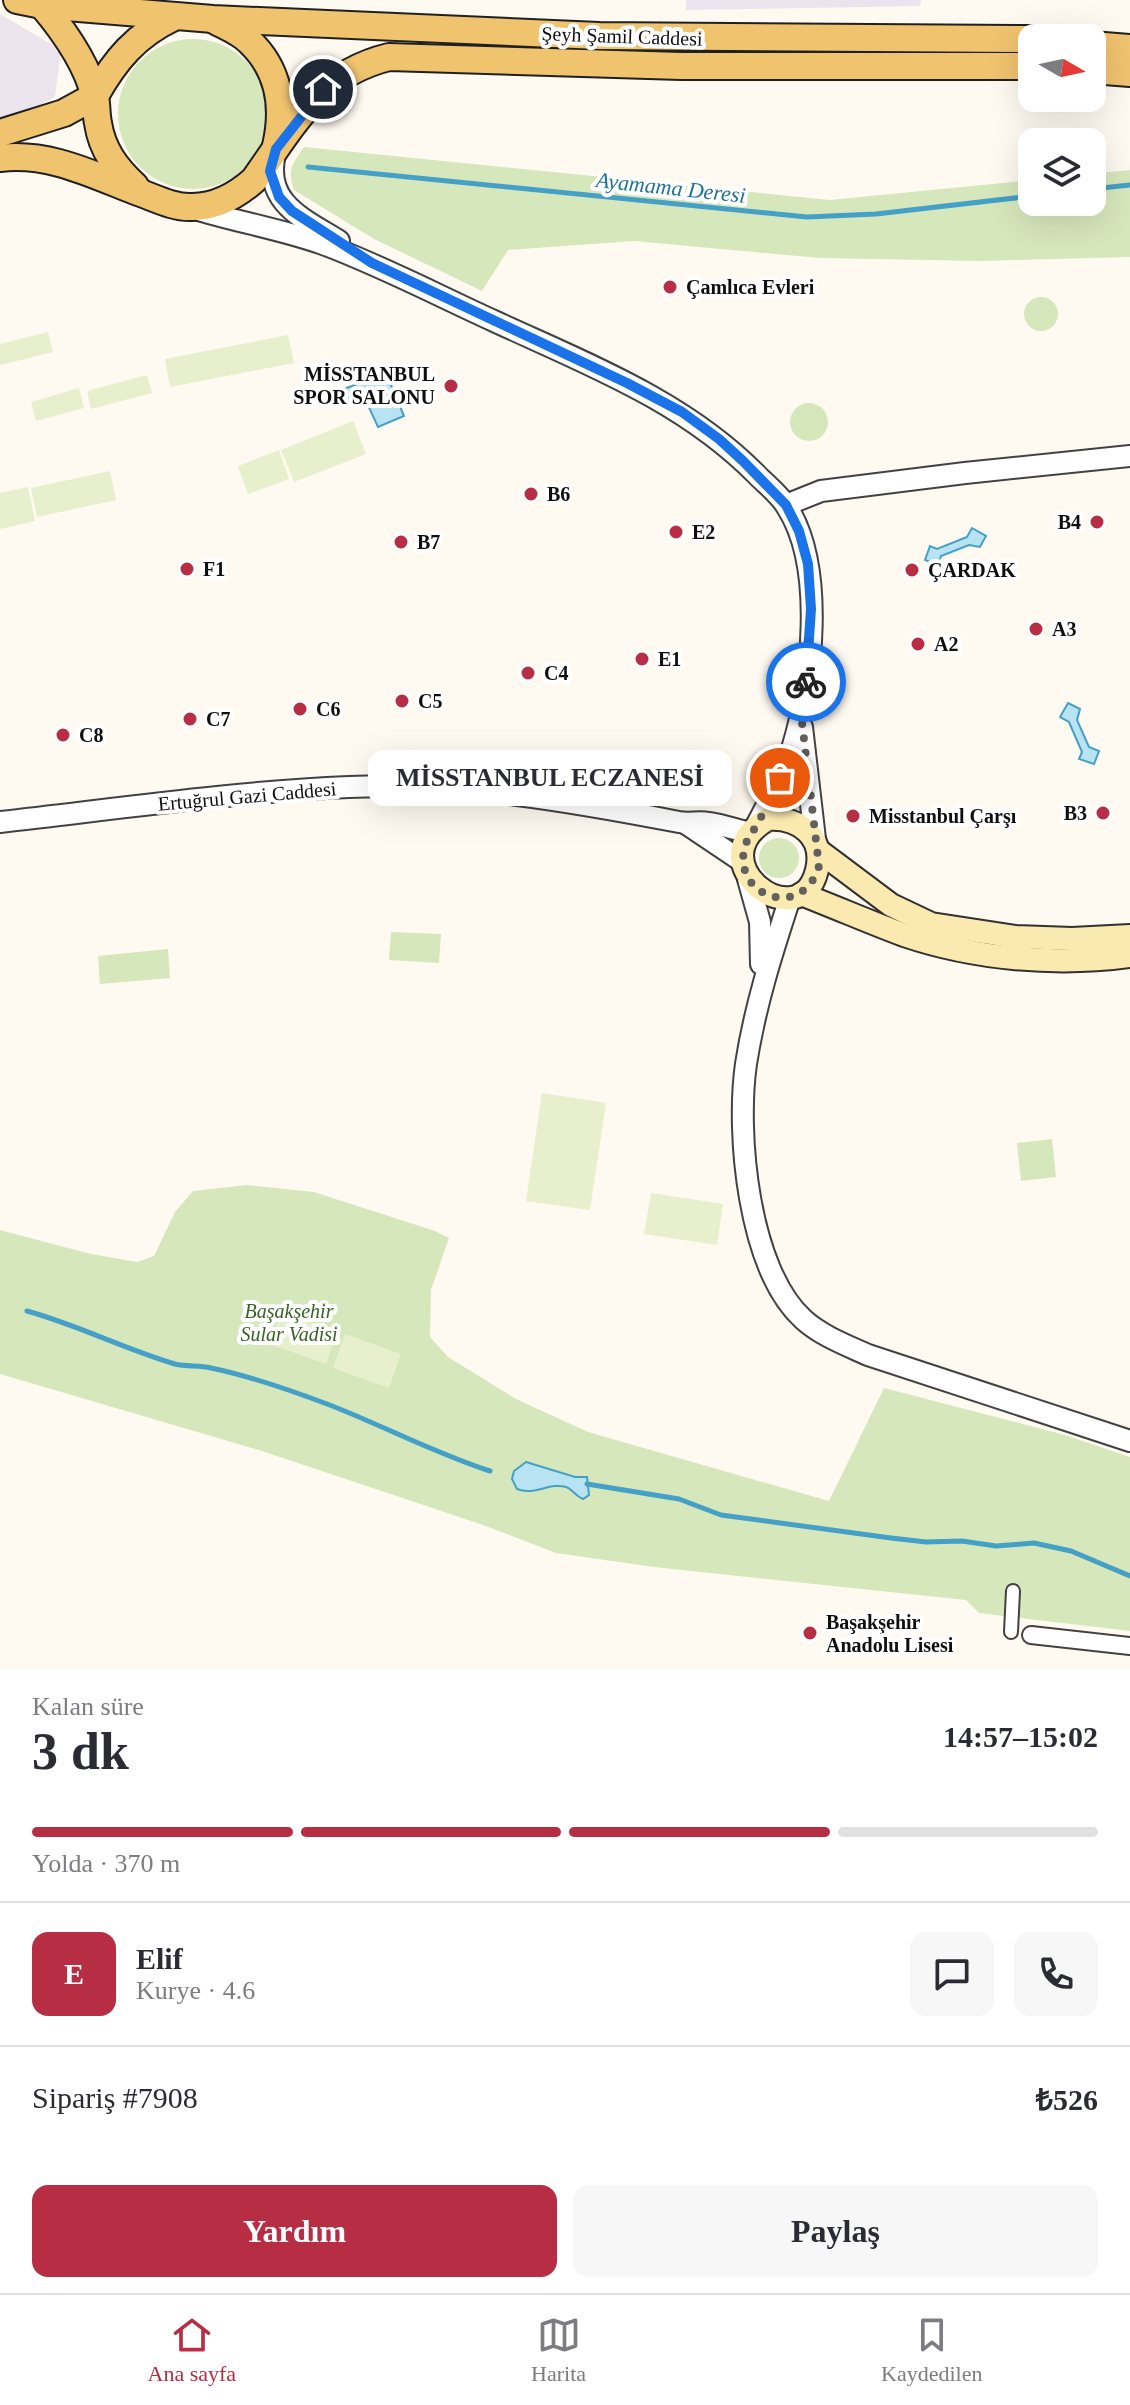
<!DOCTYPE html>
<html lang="tr">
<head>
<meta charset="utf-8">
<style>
  :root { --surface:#fff; --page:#f7f7f7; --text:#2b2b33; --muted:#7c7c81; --line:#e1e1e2; --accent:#b72e44 }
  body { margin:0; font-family:Georgia,serif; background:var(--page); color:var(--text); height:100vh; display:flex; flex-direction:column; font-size:30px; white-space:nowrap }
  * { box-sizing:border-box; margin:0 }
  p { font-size:26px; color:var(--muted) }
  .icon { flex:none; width:44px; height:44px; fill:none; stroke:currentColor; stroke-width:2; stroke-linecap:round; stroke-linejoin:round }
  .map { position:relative; height:1669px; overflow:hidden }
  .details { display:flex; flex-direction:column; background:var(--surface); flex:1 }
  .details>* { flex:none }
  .needle { width:52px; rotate:99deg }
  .fabs { position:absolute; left:1018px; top:24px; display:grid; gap:16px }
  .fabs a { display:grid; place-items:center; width:88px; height:88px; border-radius:16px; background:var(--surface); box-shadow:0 8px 32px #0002; font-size:40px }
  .pin { position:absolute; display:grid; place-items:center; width:68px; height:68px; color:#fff; margin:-34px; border:4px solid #fff; border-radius:50%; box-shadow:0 2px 8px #0007 }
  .courier { position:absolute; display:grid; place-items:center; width:80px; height:80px; margin:-40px; border:6px solid #1a73e8; border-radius:50%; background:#fff; color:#222; box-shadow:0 2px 10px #0007 }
  .bubble { position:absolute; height:56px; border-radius:16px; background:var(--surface); box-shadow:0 8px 32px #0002; font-size:26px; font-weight:800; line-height:56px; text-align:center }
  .headline em { font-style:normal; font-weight:800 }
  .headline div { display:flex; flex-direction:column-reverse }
  .headline { display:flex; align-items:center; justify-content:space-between; height:136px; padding:0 32px }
  h1 { font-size:52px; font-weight:800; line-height:60px }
  .bar { display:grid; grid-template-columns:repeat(4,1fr); gap:12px 8px; align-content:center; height:96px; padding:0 32px }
  .bar i { height:10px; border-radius:6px; background:var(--line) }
  .bar .selected { background:var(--accent) }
  .bar p { grid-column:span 4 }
  .line { display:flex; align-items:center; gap:20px; padding:0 32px; border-top:2px solid var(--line) }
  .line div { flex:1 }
  .round { display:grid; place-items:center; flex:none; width:84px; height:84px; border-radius:16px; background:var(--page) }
  .primary-button { display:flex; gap:16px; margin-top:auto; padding:16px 32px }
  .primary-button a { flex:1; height:92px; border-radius:16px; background:var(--accent); color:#fff; font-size:32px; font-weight:800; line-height:92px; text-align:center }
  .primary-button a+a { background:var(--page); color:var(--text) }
  .tabs { display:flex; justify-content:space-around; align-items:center; height:112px; border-top:2px solid var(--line); background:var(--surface); font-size:22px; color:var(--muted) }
  .tabs a { display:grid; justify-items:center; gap:4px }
  .tabs .selected { color:var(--accent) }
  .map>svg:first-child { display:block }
  .industrial { fill:#ebe4ed }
  .green { fill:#d7e7bc }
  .pitch { fill:#e7efcd }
  .water { fill:#b8e3f3; stroke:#44a0c6; stroke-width:2 }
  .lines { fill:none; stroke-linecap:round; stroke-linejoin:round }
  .stream { stroke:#44a0c6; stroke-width:5 }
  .pedestrian-casing { stroke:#424242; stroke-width:16 }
  .minor-casing { stroke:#424242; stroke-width:20 }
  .tertiary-casing { stroke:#424242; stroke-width:24 }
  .secondary-casing { stroke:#313131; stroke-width:26 }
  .primary-casing { stroke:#202020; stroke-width:30 }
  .pedestrian { stroke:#fff; stroke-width:12 }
  .minor { stroke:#fff; stroke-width:16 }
  .tertiary { stroke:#fff; stroke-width:20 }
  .secondary { stroke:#faeab0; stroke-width:22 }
  .primary { stroke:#f0c36f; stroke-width:26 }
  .done { stroke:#63615e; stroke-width:8; stroke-dasharray:0 14.4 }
  .route { stroke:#1a73e8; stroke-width:10 }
  .poi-dot { fill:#b72e44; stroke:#fff; stroke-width:3 }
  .labels { text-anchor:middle; stroke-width:8; stroke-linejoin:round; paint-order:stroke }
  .street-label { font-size:20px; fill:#0f0f0f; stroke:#fff }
  .poi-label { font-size:20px; font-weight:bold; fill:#0f0f0f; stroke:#fff; text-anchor:start }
  .park-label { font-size:20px; font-style:italic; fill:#376322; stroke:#fff }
  .water-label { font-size:22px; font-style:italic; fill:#1e719a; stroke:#fff }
</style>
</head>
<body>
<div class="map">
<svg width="1130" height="1669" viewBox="0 0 1130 1669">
  <rect width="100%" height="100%" fill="#fefaf1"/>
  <!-- industrial -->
  <g class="industrial">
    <polygon points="686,0 921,0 920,6 686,10"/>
    <polygon points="0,14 61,50 55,97 20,115 0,121"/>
  </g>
  <!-- green -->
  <g class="green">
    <circle cx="193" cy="114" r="75"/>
    <path d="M304,147L830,200L1032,180V202H1092V174L1130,170V257L979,261L820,258L634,241L508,250L482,291L374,239L294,190C287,170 292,164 304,147Z"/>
    <circle cx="1041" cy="314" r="17"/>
    <circle cx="809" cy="422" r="19"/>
    <circle cx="779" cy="858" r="20"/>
    <polygon points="391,932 441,934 439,963 389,960"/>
    <polygon points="168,949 170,978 100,984 98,956"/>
    <polygon points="1052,1139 1056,1177 1021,1181 1017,1143"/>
    <polygon points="247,1185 314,1192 435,1231 449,1238 431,1290 430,1337 448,1357 516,1399 588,1432 829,1501 884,1388 1065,1435 1130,1457 1130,1631 979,1613 966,1600 654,1567 556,1553 483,1525 262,1451 0,1374 0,1230 91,1254 137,1262 154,1256 175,1212 193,1191"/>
  </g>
  <!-- pitch -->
  <g class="pitch">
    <polygon points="48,332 53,352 0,365 0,344"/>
    <polygon points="288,335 294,363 170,387 165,359"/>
    <polygon points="147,375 152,393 91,409 87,391"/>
    <polygon points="79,388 84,408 36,421 31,402"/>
    <polygon points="353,421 366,454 294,482 281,450"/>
    <polygon points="279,450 289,479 248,494 238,466"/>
    <polygon points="110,471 116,500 37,517 31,488"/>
    <polygon points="28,487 35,521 0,529 0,493"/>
    <polygon points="542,1093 606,1103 590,1210 526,1201"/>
    <polygon points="651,1193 723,1204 717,1245 644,1234"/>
    <polygon points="281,1312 337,1332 326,1364 269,1344"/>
    <polygon points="345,1334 401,1354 389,1388 333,1368"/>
  </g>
  <!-- water -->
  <g class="water">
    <polygon points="386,373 404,416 378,427 361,390 356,392 355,400 348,403 341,401 336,392"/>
    <polygon points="972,528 986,536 980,547 969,545 941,556 938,565 925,560 930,546 937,549 967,537"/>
    <polygon points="1068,703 1080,709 1077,720 1089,747 1099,751 1094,764 1079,759 1082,752 1069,722 1060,717"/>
    <path d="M526,1462L575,1477H587L589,1495L583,1499C576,1496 572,1489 566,1487C550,1482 534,1496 517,1489L512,1479L514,1471Z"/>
  </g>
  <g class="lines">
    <!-- stream -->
    <g class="stream">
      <polyline points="308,167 807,217 876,214 1032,196"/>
      <polyline points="1092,189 1130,185"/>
      <path d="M27,1311C78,1325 124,1349 175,1364C187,1367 199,1365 211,1368C250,1376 290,1390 327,1404C382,1425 434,1453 490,1471"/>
      <polyline points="587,1484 679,1499 721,1515 891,1538 926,1542 962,1541 996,1546 1034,1543 1071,1551 1130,1576"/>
    </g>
    <defs>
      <polyline id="pedestrian" points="1011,1632 1013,1591"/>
      <polyline id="minor" points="1031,1635 1130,1646"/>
      <g id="tertiary">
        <path d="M275,154C263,203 304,219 339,241"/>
        <path d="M195,209C237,222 281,229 323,244C382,266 437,295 494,321C587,364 685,401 758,476C768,486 780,495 787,507C826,568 812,683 792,749C783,776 769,801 756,826"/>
        <polyline points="786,505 821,491 965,473 1130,456"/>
        <polyline points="802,727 815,839"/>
        <path d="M0,822C116,809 232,792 349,787C461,782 570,801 679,822C689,824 699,821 709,823C723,825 737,830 750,833"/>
        <polyline points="685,823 743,862"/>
        <polyline points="748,879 760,922 761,964"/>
        <path d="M790,898C772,953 755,1006 746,1064C736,1133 748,1270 804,1320C822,1336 846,1345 868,1355L1130,1441"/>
      </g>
      <g id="secondary">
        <path d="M768,819C799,817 825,837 817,870C800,941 694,861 768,819Z"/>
        <polyline points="819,851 891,905 931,924 1016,937 1072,939 1130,936"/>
        <path d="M801,894C835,907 869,922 904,935C975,959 1056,966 1130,956"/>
      </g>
      <g id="primary">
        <polyline points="17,0 42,5 213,19 599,36 1032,39"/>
        <path d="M42,5C64,31 87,63 95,97C97,106 96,114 98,123C102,150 116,168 135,186"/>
        <path d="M216,21C227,27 240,32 249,41C279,69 285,107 276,146"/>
        <polyline points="1092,45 1130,48"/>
        <polyline points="1092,70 1130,73"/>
        <path d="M95,96C115,60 136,35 174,17"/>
        <polyline points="0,133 64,113 95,96"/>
        <path d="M0,158C50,152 93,175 138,192C155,198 174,208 192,207C216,207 236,196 254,180C293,125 319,74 389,57L681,66H1032"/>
      </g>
    </defs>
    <!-- pedestrian casing -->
    <use href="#pedestrian" class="pedestrian-casing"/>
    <!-- minor casing -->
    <use href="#minor" class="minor-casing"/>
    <!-- tertiary casing -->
    <use href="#tertiary" class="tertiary-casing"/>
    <!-- secondary casing -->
    <use href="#secondary" class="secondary-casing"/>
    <!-- primary casing -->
    <use href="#primary" class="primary-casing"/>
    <!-- pedestrian -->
    <use href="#pedestrian" class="pedestrian"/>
    <!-- minor -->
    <use href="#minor" class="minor"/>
    <!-- tertiary -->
    <use href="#tertiary" class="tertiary"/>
    <!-- secondary -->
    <use href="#secondary" class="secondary"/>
    <!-- primary -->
    <use href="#primary" class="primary"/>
  </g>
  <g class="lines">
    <!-- done -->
    <path class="done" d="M780,778C772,793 766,808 758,823C753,832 746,839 744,850C735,898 803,920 819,866L801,714L806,682"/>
    <!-- route -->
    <polyline class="route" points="323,89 276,149 270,171 279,197 292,211 372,263 627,383 682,412 719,439 743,461 786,505 799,531 808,564 811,609 806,682"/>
  </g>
  <!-- markers -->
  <g class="poi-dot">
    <circle cx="670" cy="287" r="8"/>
    <circle cx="451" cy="386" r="8"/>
    <circle cx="531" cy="494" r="8"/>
    <circle cx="1097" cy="522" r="8"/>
    <circle cx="676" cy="532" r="8"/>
    <circle cx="401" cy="542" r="8"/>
    <circle cx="187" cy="569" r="8"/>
    <circle cx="912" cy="570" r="8"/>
    <circle cx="1036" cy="629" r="8"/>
    <circle cx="918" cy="644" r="8"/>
    <circle cx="642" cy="659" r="8"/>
    <circle cx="528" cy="673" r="8"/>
    <circle cx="402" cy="701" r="8"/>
    <circle cx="300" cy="709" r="8"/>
    <circle cx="190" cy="719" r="8"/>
    <circle cx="63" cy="735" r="8"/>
    <circle cx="1103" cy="813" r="8"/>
    <circle cx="853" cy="816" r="8"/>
    <circle cx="810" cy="1633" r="8"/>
  </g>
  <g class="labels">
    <!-- street labels -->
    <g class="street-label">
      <text transform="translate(622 36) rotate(2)" y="7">Şeyh Şamil Caddesi</text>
      <text transform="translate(247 796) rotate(-5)" y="7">Ertuğrul Gazi Caddesi</text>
    </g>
    <!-- poi labels -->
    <g class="poi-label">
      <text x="686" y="294">Çamlıca Evleri</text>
      <text x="435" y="381" text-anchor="end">MİSSTANBUL<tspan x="435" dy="23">SPOR SALONU</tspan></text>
      <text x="547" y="501">B6</text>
      <text x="1081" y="529" text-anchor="end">B4</text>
      <text x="692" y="539">E2</text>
      <text x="417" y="549">B7</text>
      <text x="203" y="576">F1</text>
      <text x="928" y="577">ÇARDAK</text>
      <text x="1052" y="636">A3</text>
      <text x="934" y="651">A2</text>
      <text x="658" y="666">E1</text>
      <text x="544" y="680">C4</text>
      <text x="418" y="708">C5</text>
      <text x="316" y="716">C6</text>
      <text x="206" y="726">C7</text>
      <text x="79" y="742">C8</text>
      <text x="1087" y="820" text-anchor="end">B3</text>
      <text x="869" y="823">Misstanbul Çarşı</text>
      <text x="826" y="1629">Başakşehir<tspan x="826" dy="23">Anadolu Lisesi</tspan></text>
    </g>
    <!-- park labels -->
    <g class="park-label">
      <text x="289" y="1318">Başakşehir<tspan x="289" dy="23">Sular Vadisi</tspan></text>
    </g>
    <!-- water labels -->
    <g class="water-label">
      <text transform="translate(671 187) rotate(6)" y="8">Ayamama Deresi</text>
    </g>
  </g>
</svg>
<div class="fabs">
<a><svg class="needle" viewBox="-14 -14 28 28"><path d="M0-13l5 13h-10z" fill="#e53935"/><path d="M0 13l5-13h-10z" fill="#7c7c81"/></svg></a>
<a><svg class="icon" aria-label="layers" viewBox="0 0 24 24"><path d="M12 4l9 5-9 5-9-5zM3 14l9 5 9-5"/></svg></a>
</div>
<div class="pin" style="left:780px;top:778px;background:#ea580c"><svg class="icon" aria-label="bag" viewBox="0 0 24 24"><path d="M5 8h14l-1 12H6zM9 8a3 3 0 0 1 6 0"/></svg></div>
<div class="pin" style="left:323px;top:89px;background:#1f2937"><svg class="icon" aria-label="home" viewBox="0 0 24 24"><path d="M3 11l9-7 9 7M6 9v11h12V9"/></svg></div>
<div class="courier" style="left:806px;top:682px"><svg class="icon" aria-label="bike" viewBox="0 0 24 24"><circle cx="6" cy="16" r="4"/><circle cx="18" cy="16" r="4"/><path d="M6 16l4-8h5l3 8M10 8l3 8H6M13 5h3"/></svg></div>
<div class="bubble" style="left:368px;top:750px;width:364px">MİSSTANBUL ECZANESİ</div>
</div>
<section class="details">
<div class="headline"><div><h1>3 dk</h1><p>Kalan süre</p></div><em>14:57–15:02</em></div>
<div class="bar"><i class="selected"></i><i class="selected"></i><i class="selected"></i><i></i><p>Yolda · 370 m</p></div>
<div class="line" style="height:144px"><b class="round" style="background:var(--accent);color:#fff">E</b><div><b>Elif</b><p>Kurye · 4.6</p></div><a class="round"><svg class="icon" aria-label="chat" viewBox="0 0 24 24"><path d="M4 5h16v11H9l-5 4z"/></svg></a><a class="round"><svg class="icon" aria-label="phone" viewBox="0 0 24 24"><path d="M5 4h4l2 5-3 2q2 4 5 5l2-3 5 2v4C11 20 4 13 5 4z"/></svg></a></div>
<div class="line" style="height:104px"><div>Sipariş #7908</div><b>₺526</b></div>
<div class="primary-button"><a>Yardım</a><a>Paylaş</a></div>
</section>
<nav class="tabs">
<a class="selected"><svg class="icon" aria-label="home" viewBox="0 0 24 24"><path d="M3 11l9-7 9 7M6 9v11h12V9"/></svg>Ana sayfa</a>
<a><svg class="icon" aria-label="map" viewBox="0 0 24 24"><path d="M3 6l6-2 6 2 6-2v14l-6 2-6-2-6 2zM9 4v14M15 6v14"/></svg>Harita</a>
<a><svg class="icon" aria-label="saved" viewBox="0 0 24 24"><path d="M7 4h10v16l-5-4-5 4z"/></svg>Kaydedilen</a>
</nav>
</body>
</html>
